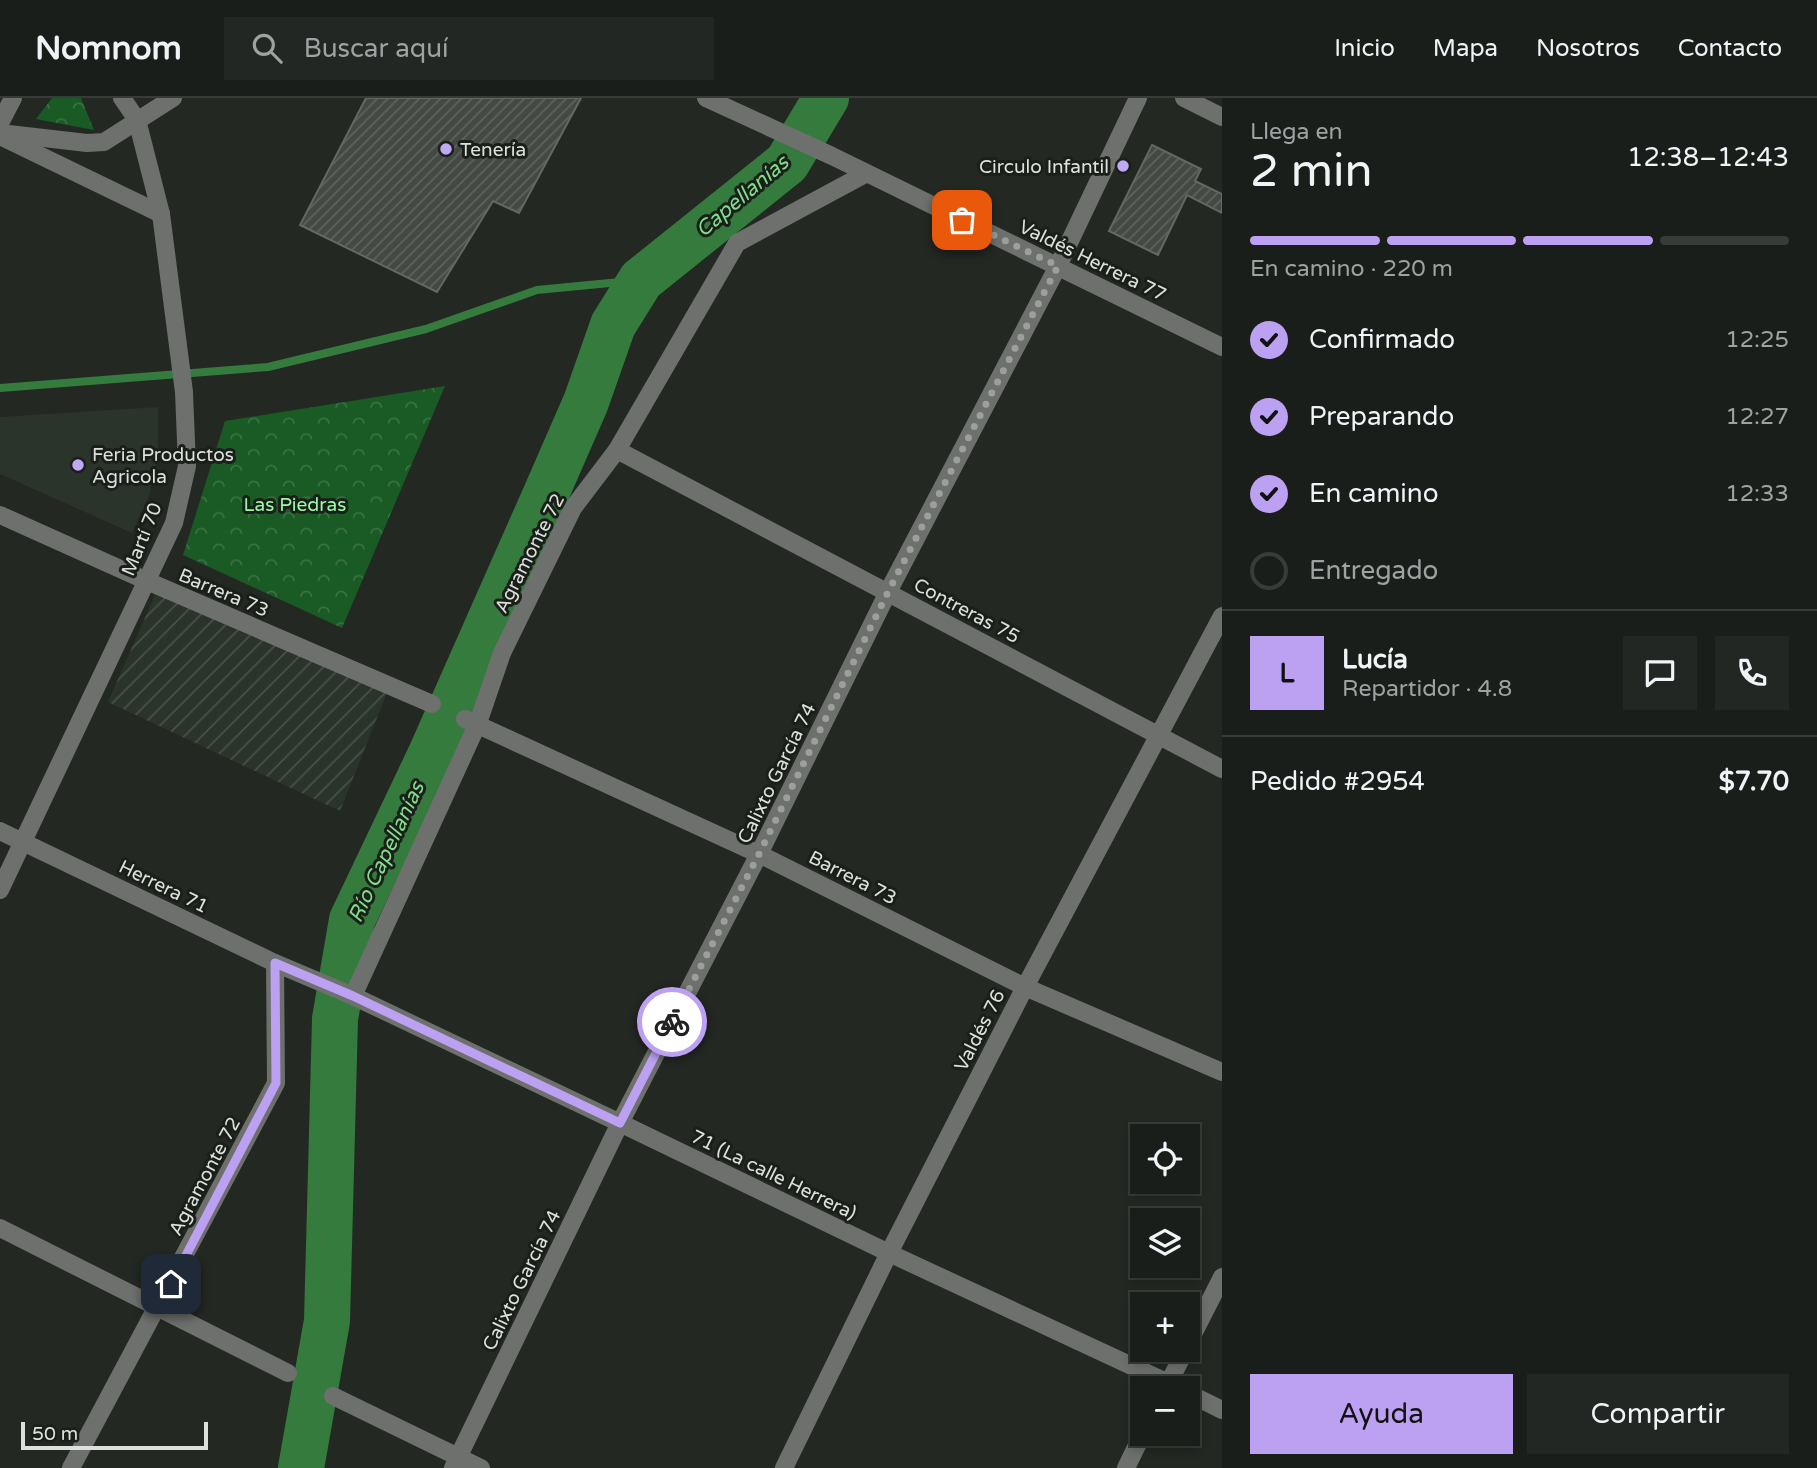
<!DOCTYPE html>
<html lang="es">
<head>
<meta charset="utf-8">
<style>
  :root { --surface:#1a1e1a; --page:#232723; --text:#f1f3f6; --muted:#9fa2a2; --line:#383c39; --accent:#bca0f2 }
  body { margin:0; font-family:"Varela Round",sans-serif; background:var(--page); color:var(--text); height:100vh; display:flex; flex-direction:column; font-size:26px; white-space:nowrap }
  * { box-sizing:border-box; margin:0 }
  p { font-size:23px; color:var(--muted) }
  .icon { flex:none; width:38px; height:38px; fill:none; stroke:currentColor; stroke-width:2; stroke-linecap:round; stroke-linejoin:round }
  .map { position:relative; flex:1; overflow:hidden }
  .drawer { display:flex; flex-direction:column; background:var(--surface); width:595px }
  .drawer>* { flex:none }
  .fabs { position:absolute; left:1130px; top:1026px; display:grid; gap:14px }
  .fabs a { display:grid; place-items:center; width:70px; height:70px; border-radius:0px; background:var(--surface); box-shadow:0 4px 10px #0003,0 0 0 2px var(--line); font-size:35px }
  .scale { position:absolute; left:21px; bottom:18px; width:187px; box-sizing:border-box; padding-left:7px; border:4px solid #dde1dd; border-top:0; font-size:19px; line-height:24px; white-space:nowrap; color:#dde1dd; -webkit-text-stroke:5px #1a1f1a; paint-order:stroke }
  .pin { position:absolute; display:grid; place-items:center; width:60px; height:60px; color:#fff; margin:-30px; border-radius:14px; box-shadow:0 4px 10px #0006 }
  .courier { position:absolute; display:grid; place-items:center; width:70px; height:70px; margin:-35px; border:5px solid #bca0f2; border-radius:50%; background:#fff; color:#222; box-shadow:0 2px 9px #0007 }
  .overview em { font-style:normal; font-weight:600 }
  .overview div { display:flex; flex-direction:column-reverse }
  .overview { display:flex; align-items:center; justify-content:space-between; height:119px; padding:0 28px }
  h1 { font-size:46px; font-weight:600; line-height:52px }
  .bar { display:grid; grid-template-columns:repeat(4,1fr); gap:10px 7px; align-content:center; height:84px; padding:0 28px }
  .bar i { height:9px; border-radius:5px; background:var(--line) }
  .bar .selected { background:var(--accent) }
  .bar p { grid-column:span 4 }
  .line { display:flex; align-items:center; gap:18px; padding:0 28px; border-top:2px solid var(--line) }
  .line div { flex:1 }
  .round { display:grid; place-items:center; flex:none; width:74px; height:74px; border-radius:0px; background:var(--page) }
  ol { padding:0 28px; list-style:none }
  li { display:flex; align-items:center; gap:21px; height:77px }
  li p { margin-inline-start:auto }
  li .icon { padding:7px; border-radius:50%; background:var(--accent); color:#111; stroke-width:4 }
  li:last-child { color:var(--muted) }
  li i { width:38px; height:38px; border:4px solid var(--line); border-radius:50% }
  .cta { display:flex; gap:14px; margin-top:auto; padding:14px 28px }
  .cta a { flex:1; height:80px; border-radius:0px; background:var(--accent); color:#111; font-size:28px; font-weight:600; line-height:80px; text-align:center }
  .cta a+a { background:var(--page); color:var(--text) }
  header { display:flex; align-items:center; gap:42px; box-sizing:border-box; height:98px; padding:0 35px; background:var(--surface); border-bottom:2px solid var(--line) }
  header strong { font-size:33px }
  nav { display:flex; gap:38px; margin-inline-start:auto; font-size:24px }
  .search { width:490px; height:63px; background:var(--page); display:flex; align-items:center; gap:18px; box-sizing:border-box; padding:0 24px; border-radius:0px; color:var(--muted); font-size:26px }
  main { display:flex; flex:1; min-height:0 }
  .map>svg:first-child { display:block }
  .built { fill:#2a342b }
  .industrial { fill:url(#industrial-furrows) }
  .park { fill:url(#park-crowns) }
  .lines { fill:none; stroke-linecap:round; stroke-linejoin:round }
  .stream { stroke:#357b3e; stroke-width:8 }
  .river { stroke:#357b3e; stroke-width:46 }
  .building { fill:url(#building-hatch); stroke:#626862; stroke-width:2 }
  .minor { stroke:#6d706d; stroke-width:18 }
  .done { stroke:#9ca09c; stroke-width:7; stroke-dasharray:0 12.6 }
  .route { stroke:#bca0f2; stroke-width:9 }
  .poi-dot { fill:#bea9f5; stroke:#1a1f1a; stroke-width:2.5 }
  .labels { text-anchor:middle; stroke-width:6; stroke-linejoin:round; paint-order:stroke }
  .poi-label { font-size:19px; fill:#dde1dd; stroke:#1a1f1a; text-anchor:start }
  .street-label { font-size:19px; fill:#dde1dd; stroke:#1a1f1a }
  .park-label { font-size:19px; fill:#9af9a3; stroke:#1a1f1a }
  .water-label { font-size:21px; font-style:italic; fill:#80de8a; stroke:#1a1f1a }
</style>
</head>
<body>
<header>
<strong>Nomnom</strong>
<div class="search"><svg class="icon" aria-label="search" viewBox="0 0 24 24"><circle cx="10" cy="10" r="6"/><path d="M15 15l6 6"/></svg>Buscar aquí</div>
<nav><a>Inicio</a><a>Mapa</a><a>Nosotros</a><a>Contacto</a></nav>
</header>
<main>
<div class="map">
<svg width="1222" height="1370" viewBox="0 0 1222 1370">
  <defs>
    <pattern id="industrial-furrows" width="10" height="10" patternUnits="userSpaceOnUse" patternTransform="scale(1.75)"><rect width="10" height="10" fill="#2a342b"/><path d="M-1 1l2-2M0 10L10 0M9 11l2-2" fill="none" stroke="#485149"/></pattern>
    <pattern id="park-crowns" width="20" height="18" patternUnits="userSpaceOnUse" patternTransform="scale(1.75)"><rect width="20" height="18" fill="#195a25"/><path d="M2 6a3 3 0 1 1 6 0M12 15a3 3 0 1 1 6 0" fill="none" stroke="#3a7144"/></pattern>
    <pattern id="building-hatch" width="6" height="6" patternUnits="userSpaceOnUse" patternTransform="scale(1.75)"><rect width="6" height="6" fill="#444944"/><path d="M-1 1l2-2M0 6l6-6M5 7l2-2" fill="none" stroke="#5f635f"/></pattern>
  </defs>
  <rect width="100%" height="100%" fill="#232823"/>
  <!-- built -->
  <polygon class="built" points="158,309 158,357 149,398 132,435 0,376 0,319"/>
  <!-- industrial -->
  <polygon class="industrial" points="158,490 388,592 340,713 108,604"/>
  <!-- park -->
  <g class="park">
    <polygon points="52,0 81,0 94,32 36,21"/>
    <polygon points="445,288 342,530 183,457 225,323"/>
  </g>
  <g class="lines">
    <!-- stream -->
    <polyline class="stream" points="0,290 268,269 426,231 537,192 641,182"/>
    <!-- river -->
    <polyline class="river" points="301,1370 327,1223 335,921 352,822 430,658 545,398 586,304 613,227 641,182 787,65 826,0"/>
  </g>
  <!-- building -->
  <g class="building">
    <polygon points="366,0 581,0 519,115 493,103 437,194 300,127"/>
    <polygon points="1152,47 1201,71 1195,83 1222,96 1222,115 1187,97 1158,157 1109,133"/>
  </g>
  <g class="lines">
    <!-- minor -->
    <g class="minor">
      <polyline points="706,0 832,58 1222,249"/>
      <polyline points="1184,0 1222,19"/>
      <polyline points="0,25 13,0"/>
      <polyline points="0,35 87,45 104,44 173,0"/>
      <polyline points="6,41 161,116"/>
      <polyline points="617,352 1222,671"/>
      <polyline points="0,417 147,483 432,606"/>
      <polyline points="465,621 759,756 1025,889 1222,974"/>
      <polyline points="0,733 275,865 353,898 620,1025 889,1155 1179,1290"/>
      <polyline points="0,792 174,425 187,368 184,294 161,116 137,22 122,0"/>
      <polyline points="353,898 478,625 502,555 573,410 617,352 737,145 865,76"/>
      <polyline points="0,1130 288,1275"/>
      <polyline points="1188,1246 1222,1179"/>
      <polyline points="1166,1290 1186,1251"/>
      <polyline points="1188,1295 1222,1312"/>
      <polyline points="333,1298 481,1370"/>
      <polyline points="71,1370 276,985 275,865"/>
      <polyline points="453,1370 620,1025 759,756 888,494 1058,168 1138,0"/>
      <polyline points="784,1370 889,1155 1025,889 1222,518"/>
      <polyline points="1126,1370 1143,1335"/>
    </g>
  </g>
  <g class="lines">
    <!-- done -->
    <polyline class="done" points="672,924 759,756 888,494 1058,168 962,122"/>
    <!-- route -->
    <polyline class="route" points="171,1186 276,985 275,865 353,898 620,1025 672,924"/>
  </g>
  <!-- markers -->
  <g class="poi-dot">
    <circle cx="446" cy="51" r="7"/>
    <circle cx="1123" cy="68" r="7"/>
    <circle cx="78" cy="367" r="7"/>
  </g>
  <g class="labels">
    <!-- poi labels -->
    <g class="poi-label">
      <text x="460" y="58">Tenería</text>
      <text x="1109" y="75" text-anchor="end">Circulo Infantil</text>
      <text x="92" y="363">Feria Productos<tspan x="92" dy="22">Agricola</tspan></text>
    </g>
    <!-- street labels -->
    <g class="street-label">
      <text transform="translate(1093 162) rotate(26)" y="7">Valdés Herrera 77</text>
      <text transform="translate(141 441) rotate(-68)" y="7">Martí 70</text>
      <text transform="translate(529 455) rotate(-63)" y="7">Agramonte 72</text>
      <text transform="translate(224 494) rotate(23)" y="7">Barrera 73</text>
      <text transform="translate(967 512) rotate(28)" y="7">Contreras 75</text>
      <text transform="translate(776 675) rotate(-64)" y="7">Calixto García 74</text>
      <text transform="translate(853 779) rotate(27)" y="7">Barrera 73</text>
      <text transform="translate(164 788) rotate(26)" y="7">Herrera 71</text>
      <text transform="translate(979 932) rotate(-63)" y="7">Valdés 76</text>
      <text transform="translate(774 1076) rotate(26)" y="7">71 (La calle Herrera)</text>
      <text transform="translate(204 1078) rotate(-62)" y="7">Agramonte 72</text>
      <text transform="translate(521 1182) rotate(-64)" y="7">Calixto García 74</text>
    </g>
    <!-- park labels -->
    <g class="park-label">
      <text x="295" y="413">Las Piedras</text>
    </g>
    <!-- water labels -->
    <g class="water-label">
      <text transform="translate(742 98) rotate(-40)" y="7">Capellanías</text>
      <text transform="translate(386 754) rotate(-65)" y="7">Río Capellanías</text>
    </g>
  </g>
</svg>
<div class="fabs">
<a><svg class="icon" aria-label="locate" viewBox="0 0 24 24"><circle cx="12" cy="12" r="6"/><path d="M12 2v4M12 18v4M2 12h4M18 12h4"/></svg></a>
<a><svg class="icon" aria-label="layers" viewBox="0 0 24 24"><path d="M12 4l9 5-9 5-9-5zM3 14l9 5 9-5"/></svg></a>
<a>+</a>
<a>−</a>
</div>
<div class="scale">50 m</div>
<div class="pin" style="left:962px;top:122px;background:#ea580c"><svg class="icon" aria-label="bag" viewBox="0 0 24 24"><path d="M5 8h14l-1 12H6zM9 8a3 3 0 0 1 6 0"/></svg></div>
<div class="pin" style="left:171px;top:1186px;background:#1f2937"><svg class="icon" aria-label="home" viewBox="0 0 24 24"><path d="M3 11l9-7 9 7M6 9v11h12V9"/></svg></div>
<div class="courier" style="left:672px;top:924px"><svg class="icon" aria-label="bike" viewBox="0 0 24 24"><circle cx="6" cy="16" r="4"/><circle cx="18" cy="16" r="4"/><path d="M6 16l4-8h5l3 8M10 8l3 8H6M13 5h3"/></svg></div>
</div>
<section class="drawer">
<div class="overview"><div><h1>2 min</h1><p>Llega en</p></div><em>12:38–12:43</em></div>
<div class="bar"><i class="selected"></i><i class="selected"></i><i class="selected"></i><i></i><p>En camino · 220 m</p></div>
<ol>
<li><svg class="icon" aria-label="check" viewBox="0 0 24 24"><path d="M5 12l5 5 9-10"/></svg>Confirmado<p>12:25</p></li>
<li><svg class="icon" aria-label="check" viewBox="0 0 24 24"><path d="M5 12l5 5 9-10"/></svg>Preparando<p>12:27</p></li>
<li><svg class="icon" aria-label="check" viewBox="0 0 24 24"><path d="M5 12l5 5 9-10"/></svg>En camino<p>12:33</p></li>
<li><i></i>Entregado</li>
</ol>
<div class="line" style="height:126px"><b class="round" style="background:var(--accent);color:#111">L</b><div><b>Lucía</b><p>Repartidor · 4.8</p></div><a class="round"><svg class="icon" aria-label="chat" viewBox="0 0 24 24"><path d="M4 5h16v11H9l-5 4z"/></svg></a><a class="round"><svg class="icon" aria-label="phone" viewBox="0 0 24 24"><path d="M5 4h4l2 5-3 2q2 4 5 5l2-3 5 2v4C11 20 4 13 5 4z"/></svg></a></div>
<div class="line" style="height:91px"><div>Pedido #2954</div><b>$7.70</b></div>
<div class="cta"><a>Ayuda</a><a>Compartir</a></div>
</section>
</main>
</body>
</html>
